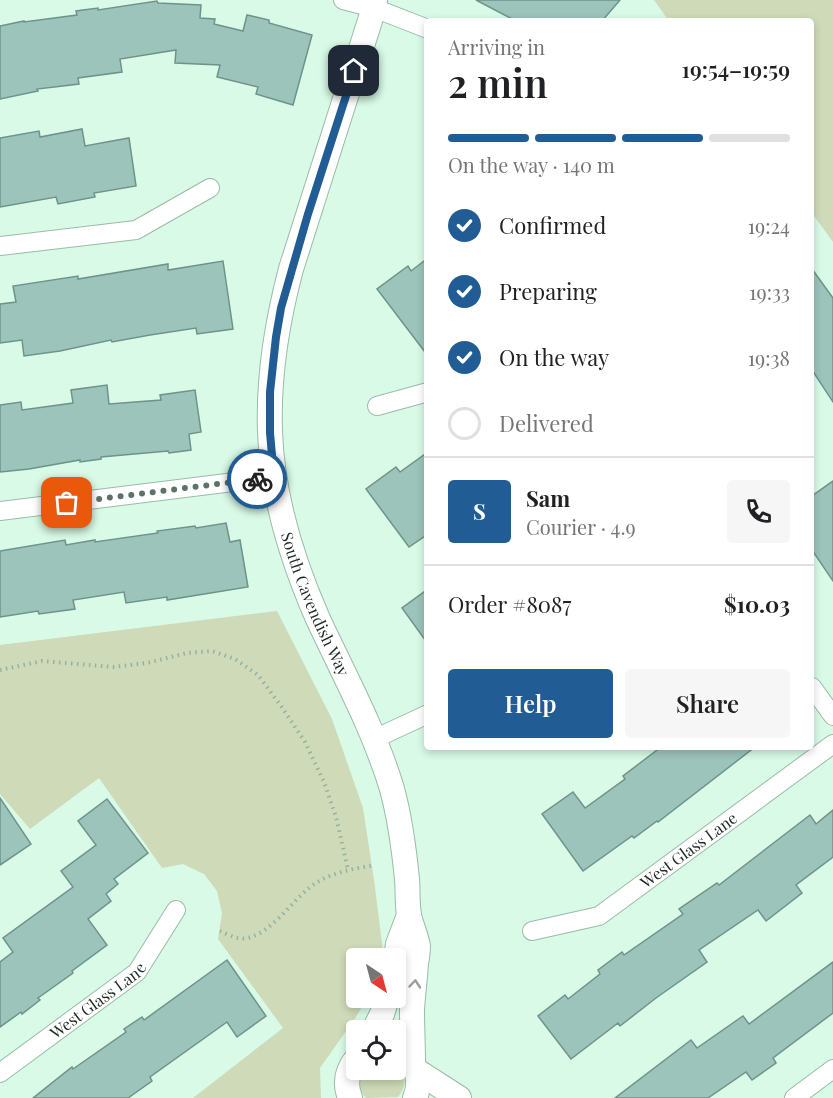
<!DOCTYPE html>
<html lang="en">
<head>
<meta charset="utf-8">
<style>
  :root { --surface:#fff; --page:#f6f6f6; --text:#202124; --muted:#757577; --line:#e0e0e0; --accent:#215d94 }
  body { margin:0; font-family:"Playfair Display",serif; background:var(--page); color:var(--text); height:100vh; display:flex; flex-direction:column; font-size:22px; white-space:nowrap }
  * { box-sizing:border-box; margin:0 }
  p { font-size:20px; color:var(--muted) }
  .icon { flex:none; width:33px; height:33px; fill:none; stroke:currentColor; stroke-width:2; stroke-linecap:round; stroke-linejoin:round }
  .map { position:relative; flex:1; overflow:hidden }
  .sheet { position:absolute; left:424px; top:18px; width:390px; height:732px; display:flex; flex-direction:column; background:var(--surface); border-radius:6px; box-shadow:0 3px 9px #0003 }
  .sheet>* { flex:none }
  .needle { width:39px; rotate:144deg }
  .fabs { position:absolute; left:346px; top:948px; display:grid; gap:12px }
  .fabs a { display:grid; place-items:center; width:60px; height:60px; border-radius:6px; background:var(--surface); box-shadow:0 3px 9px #0003; font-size:30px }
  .pin { position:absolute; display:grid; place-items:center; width:51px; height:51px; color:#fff; margin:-26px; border-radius:12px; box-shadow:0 3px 9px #0006 }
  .courier { position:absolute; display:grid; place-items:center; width:60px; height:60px; margin:-30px; border:4px solid #215d94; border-radius:50%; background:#fff; color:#222; box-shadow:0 2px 8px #0007 }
  .summary em { font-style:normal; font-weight:600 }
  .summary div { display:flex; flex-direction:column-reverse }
  .summary { display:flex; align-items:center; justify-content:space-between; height:102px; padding:0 24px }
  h1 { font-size:39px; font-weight:600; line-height:45px }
  .bar { display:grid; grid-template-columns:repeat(4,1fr); gap:9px 6px; align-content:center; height:72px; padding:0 24px }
  .bar i { height:8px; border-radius:4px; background:var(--line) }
  .bar .selected { background:var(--accent) }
  .bar p { grid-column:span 4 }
  .line { display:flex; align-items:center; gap:15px; padding:0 24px; border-top:2px solid var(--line) }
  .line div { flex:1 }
  .round { display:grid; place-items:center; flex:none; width:63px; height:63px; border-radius:6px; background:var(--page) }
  ol { padding:0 24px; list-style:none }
  li { display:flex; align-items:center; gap:18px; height:66px }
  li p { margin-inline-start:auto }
  li .icon { padding:6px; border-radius:50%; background:var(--accent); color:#fff; stroke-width:4 }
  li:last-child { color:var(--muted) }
  li i { width:33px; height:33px; border:3px solid var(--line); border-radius:50% }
  .button { display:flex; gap:12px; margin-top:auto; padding:12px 24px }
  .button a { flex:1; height:69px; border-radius:6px; background:var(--accent); color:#fff; font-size:24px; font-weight:600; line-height:69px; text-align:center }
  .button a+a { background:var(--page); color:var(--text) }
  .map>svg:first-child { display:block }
  .green { fill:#cedab8 }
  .building { fill:#9cc4ba; stroke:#6d948a; stroke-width:1.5 }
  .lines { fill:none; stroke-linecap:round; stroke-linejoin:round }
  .street-casing { stroke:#9abba8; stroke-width:20 }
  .secondary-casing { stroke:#9abba8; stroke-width:26 }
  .path { stroke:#97b1a1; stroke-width:4; stroke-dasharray:1.5 4.5; stroke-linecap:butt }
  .street { stroke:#fff; stroke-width:18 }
  .secondary { stroke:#fff; stroke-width:24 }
  .oneway { stroke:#999f9c }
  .done { stroke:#5e7367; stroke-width:6; stroke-dasharray:0 10.8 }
  .route { stroke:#215d94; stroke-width:8 }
  .labels { text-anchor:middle; stroke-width:4.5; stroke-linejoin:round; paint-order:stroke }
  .street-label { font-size:16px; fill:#1d2a22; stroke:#d8fae6 }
</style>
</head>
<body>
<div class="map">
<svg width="833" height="1098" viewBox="0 0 833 1098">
  <rect width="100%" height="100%" fill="#d8fae6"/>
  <!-- green -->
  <g class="green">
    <polygon points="654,0 833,0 833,242 812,213 812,21 669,21"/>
    <polygon points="277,611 332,719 363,808 374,880 383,951 381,958 357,958 357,998 367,998 356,1017 320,1068 321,1098 193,1098 283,1028 218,939 222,913 217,891 204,874 183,864 162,868 99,778 30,829 0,794 0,645"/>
    <path d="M396,1062C406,1073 408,1085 398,1097L366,1098C357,1089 358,1081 361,1070H396Z"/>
  </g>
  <!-- building -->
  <g class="building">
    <polygon points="476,0 620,0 602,21 516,21"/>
    <polygon points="157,1 158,3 201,5 200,18 215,19 214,24 243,31 247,15 269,20 269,23 312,35 293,105 256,94 258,87 217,77 220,65 175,63 176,50 120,59 122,72 78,78 79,84 37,89 38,91 0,99 0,26 24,21 24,22 77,15 76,11 98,8 98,10"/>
    <polygon points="82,129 85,146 129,138 136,186 94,193 95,197 58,204 56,197 0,207 0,138 39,131 40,137"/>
    <polygon points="428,258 428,356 377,289 408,266 411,271"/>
    <polygon points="223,261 233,329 197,334 196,328 150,335 112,342 111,340 60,351 24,356 22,340 0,343 0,304 16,302 13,286 78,276 78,279 168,264 168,270"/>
    <polygon points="812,269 833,298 833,402 812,370"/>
    <polygon points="107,385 109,404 161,400 160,395 195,390 201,432 189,434 191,450 169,453 168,451 101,457 101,459 80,462 80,460 29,469 0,472 0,405 21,402 22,410 73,403 71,390"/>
    <polygon points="428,452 428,534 409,547 366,489 396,467 400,472"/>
    <polygon points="833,481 833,581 812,550 812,496"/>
    <polygon points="226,523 230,542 240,540 248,587 167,600 167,597 126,603 124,592 73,600 75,609 39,614 38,611 0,617 0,551 65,540 66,545 95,540 95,542 158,533 157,531 195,526 196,528"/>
    <polygon points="428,589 428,644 402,608"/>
    <polygon points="661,747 755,747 658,822 657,821 634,838 632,836 583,871 542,814 573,792 585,808 625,779 623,776"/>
    <polygon points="0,798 31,844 0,865"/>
    <polygon points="107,799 148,853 114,879 118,884 106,894 111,901 88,919 107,945 72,971 73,973 38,998 40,1000 22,1014 21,1012 0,1027 0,962 13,952 3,938 73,887 61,871 96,845 78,821"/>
    <polygon points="833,810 833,857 796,885 802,893 766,921 758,910 699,950 707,962 656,998 620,1026 618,1023 571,1059 538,1016 565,995 568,999 600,974 598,970 622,952 624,955 683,914 679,909 717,883 719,885 810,815 816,824"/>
    <polygon points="227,960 266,1016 237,1037 227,1022 150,1077 152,1081 128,1098 33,1098 72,1067 73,1069 126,1032 124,1029 142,1017 144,1020"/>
    <polygon points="833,962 833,1013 773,1058 776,1063 752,1080 746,1072 708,1098 615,1098 691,1040 697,1048 743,1016 749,1024"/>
  </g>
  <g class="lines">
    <defs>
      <g id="street">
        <polyline points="343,0 374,8 428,29"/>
        <polyline points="0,246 136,230 210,188"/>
        <polyline points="377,406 428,392"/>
        <polyline points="0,511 274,477"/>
        <polyline points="812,687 833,716"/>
        <polyline points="374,739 428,714"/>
        <path id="s1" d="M532,931L599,916L833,744"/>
        <path id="s2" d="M0,1073L137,972L176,910"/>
        <polyline points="794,1098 833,1069"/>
      </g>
      <g id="secondary">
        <path id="s3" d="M375,0L374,8L291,269C277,322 268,376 270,431C272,495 292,560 318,619C344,675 374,729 392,789C400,818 404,849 407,879C408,891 407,903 409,915C411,925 416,935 418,946C418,951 417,958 416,964C415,979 413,994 412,1009C412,1027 413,1045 413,1063"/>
        <polyline points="396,958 398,944 409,915"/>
        <polyline points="374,1030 382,1014 387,998"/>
        <path d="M402,1053C417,1064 422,1081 415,1098"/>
        <polyline points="417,1071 459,1098"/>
        <path d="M350,1098C344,1083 347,1070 357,1058"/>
      </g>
    </defs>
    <!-- street casing -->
    <use href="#street" class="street-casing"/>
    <!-- secondary casing -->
    <use href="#secondary" class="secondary-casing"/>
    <!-- path -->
    <g class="path">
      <polyline points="0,670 42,661 113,667 147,663 187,653 212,651 235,659 258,675 281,706 305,742 324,782 336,817 348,870"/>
      <path d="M220,931C225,933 232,937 238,938C264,943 290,903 309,888C327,873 352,869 375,865"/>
    </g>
    <!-- street -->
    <use href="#street" class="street"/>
    <!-- secondary -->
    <use href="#secondary" class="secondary"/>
  </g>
  <!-- one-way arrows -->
  <defs><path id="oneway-chevron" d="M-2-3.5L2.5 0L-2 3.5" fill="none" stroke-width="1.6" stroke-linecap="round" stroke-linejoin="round" transform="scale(1.5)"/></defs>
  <use class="oneway" href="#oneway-chevron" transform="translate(415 984) rotate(-85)"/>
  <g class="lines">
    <!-- done -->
    <polyline class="done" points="67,503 257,479"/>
    <!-- route -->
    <polyline class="route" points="257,479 274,477 270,433 270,392 276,337 281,308 308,214 354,71"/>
  </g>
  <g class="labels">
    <!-- street labels -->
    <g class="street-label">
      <text dy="6" stroke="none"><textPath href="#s3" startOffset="626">South Cavendish Way</textPath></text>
      <text dy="6" stroke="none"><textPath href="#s1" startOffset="180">West Glass Lane</textPath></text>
      <text dy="6" stroke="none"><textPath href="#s2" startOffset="122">West Glass Lane</textPath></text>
    </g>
  </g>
</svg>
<div class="fabs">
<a><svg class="needle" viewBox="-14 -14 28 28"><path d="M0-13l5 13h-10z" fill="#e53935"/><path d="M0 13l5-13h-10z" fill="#757577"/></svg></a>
<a><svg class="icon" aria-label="locate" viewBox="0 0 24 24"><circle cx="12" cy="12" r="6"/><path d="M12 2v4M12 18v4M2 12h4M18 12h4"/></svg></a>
</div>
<div class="pin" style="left:67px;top:503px;background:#ea580c"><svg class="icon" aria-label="bag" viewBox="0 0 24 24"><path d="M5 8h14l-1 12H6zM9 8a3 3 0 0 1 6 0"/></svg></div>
<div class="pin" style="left:354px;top:71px;background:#1f2937"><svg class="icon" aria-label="home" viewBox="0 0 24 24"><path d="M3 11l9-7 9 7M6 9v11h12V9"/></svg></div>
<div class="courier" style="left:257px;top:479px"><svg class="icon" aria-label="bike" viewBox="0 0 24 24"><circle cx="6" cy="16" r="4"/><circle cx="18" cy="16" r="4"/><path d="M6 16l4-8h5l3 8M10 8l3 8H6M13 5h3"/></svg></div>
<section class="sheet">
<div class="summary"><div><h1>2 min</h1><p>Arriving in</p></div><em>19:54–19:59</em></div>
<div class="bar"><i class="selected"></i><i class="selected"></i><i class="selected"></i><i></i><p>On the way · 140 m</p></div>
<ol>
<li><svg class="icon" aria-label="check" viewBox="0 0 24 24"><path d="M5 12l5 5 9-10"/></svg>Confirmed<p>19:24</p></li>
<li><svg class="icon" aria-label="check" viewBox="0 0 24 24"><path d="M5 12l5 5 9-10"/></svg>Preparing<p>19:33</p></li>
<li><svg class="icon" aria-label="check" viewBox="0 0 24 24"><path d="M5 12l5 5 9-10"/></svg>On the way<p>19:38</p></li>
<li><i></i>Delivered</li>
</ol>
<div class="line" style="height:108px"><b class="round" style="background:var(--accent);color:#fff">S</b><div><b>Sam</b><p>Courier · 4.9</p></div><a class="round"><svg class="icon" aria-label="phone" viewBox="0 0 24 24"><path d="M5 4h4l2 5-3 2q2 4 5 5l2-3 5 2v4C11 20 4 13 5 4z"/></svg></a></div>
<div class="line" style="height:78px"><div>Order #8087</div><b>$10.03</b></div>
<div class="button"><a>Help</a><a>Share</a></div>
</section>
</div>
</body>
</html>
